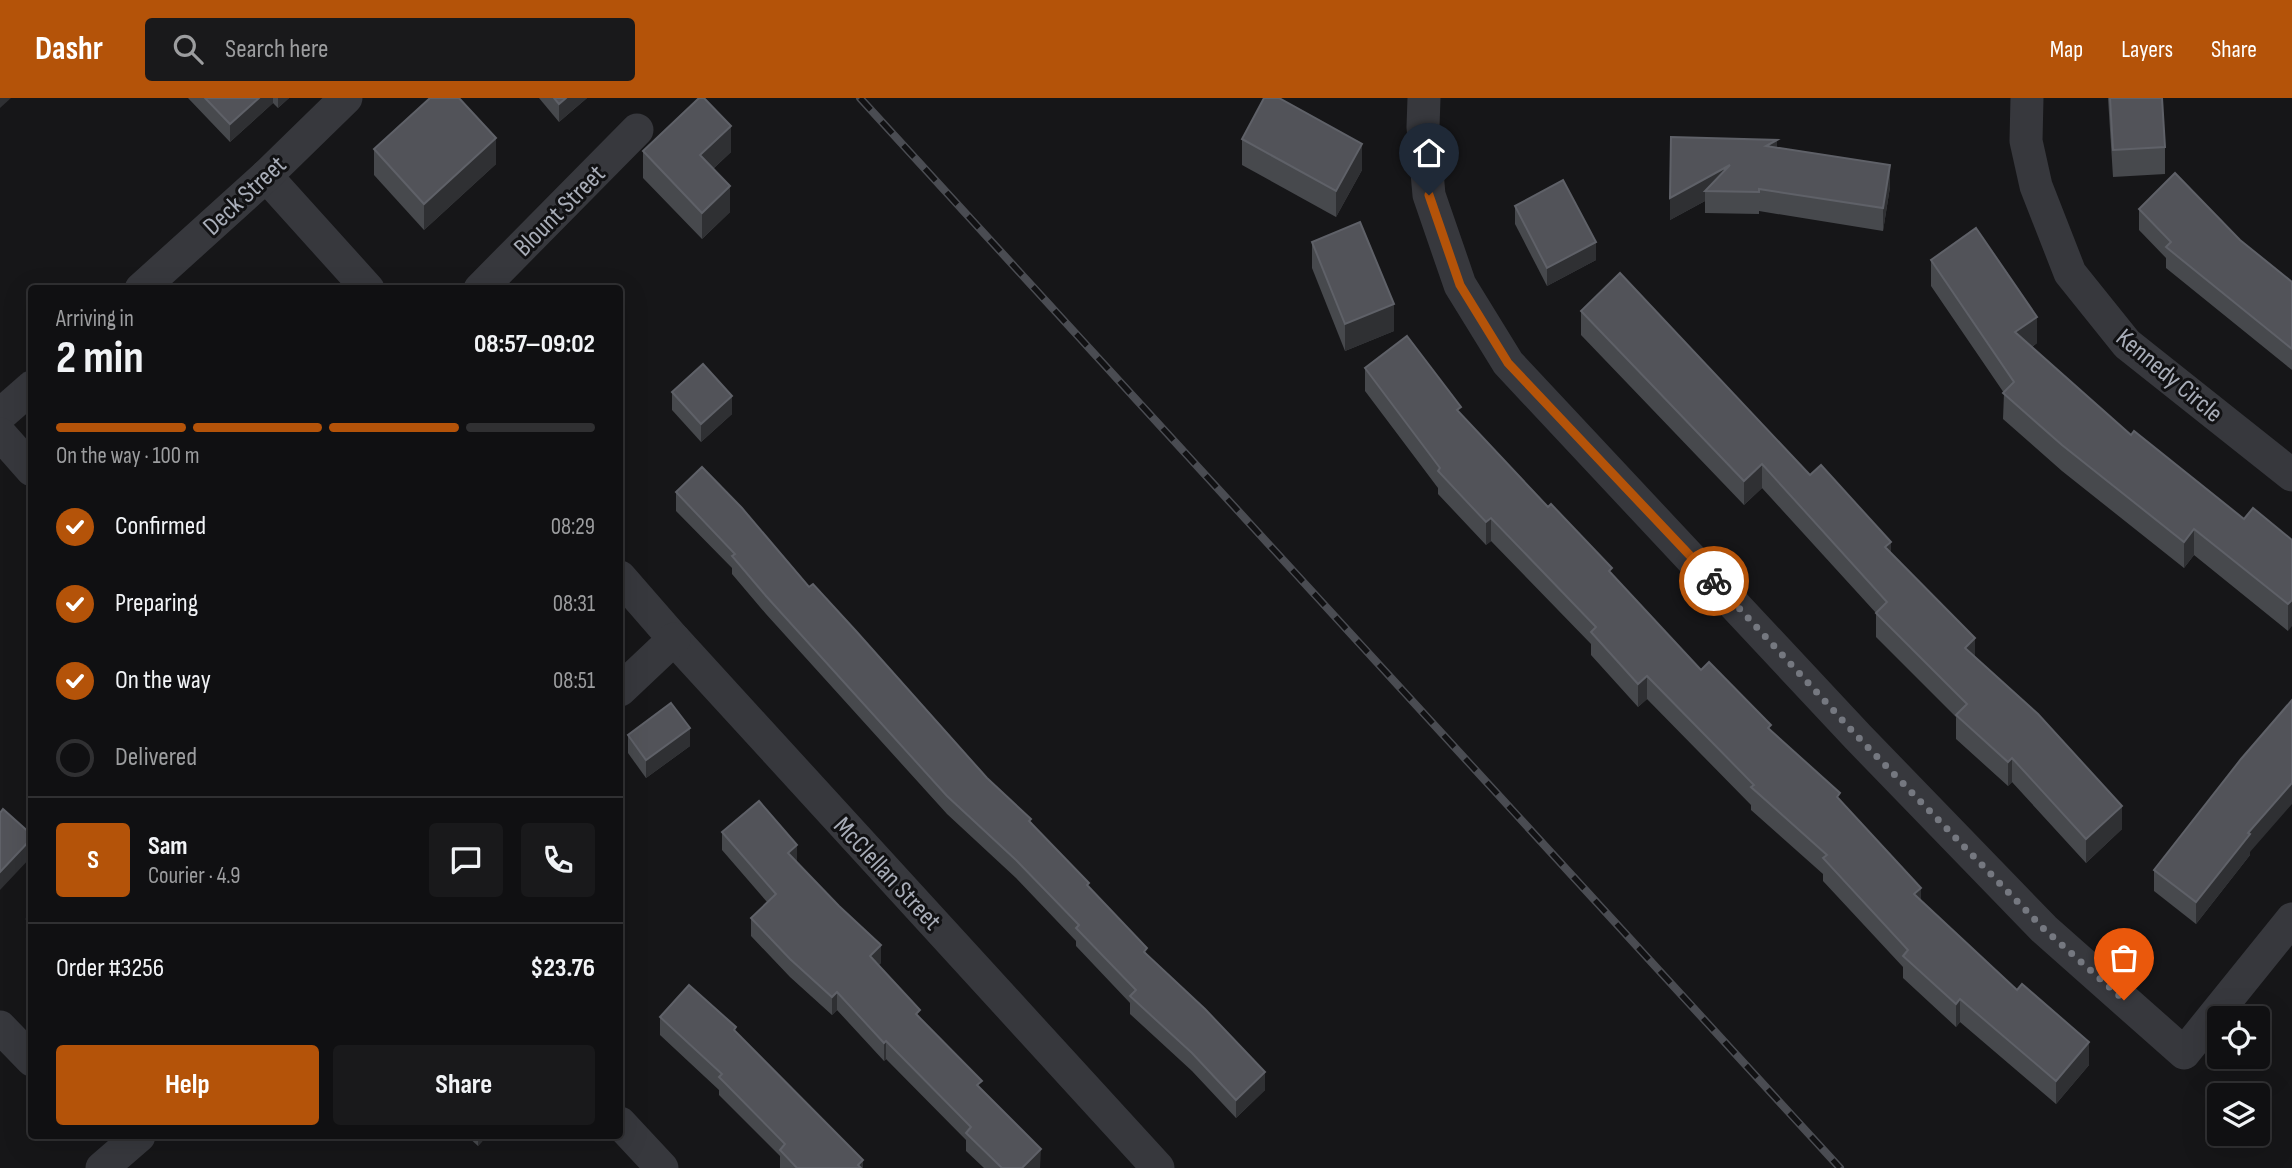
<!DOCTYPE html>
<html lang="en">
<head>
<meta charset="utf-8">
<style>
  :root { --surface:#101012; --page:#19191b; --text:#f1f3f6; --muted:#9c9d9f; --line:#303032; --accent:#b45309 }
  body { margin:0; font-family:"Sofia Sans Condensed",sans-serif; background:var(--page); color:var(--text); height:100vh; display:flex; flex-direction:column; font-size:26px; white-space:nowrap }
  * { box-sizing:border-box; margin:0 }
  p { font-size:23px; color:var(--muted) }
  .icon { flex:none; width:38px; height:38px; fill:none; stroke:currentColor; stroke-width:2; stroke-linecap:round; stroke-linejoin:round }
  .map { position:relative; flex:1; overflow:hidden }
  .drawer { position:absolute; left:28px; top:187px; width:595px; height:854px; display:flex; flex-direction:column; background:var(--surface); border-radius:7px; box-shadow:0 7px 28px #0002,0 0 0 2px var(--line) }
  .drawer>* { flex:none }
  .buttons { position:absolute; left:2207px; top:908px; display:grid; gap:14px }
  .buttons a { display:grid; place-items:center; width:63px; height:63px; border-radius:7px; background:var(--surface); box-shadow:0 7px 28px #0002,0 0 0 2px var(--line); font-size:35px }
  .pin { position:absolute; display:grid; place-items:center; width:60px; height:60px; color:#fff; margin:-72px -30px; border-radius:50% 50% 50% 0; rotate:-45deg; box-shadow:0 0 7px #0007 }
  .pin .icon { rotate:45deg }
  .courier { position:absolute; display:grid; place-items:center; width:70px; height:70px; margin:-35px; border:5px solid #b45309; border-radius:50%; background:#fff; color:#222; box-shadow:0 2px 9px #0007 }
  .head em { font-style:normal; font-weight:700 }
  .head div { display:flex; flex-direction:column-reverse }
  .head { display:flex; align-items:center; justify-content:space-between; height:119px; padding:0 28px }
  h1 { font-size:46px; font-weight:700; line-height:52px }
  .bar { display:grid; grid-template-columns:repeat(4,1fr); gap:10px 7px; align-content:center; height:84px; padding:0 28px }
  .bar i { height:9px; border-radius:5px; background:var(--line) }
  .bar .active { background:var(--accent) }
  .bar p { grid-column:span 4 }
  .line { display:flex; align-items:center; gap:18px; padding:0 28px; border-top:2px solid var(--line) }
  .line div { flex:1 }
  .round { display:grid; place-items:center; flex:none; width:74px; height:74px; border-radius:7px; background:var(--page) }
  ol { padding:0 28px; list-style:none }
  li { display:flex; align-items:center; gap:21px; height:77px }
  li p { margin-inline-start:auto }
  li .icon { padding:7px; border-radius:50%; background:var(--accent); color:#fff; stroke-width:4 }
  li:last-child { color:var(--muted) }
  li i { width:38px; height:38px; border:4px solid var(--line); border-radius:50% }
  .button { display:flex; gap:14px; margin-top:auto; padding:14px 28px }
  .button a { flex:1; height:80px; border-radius:7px; background:var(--accent); color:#fff; font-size:28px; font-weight:700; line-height:80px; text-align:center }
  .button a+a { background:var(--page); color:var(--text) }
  header { display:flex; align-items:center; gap:42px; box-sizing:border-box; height:98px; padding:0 35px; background:var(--accent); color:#fff }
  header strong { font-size:33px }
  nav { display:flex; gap:38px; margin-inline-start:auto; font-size:24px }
  .search { width:490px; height:63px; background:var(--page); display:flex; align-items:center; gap:18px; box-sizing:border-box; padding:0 24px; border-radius:7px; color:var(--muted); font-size:26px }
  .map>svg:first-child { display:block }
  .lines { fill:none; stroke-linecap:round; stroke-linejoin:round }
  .minor { stroke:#37383d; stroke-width:33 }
  .rail-casing { stroke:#4a4c52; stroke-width:8 }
  .rail { stroke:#111113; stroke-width:5; stroke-dasharray:16; stroke-linecap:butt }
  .wall { fill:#47494d }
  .shaded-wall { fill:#2f3033 }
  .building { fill:#525359; stroke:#5f6168; stroke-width:2 }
  .done { stroke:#757880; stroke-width:7; stroke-dasharray:0 12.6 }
  .route { stroke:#b45309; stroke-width:9 }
  .labels { text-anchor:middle; stroke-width:6; stroke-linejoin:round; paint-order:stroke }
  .street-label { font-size:26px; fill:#a8adb8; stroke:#111113 }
</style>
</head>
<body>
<header>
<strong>Dashr</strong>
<div class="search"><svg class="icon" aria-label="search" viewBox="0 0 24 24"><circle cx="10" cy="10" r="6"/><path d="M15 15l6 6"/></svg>Search here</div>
<nav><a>Map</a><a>Layers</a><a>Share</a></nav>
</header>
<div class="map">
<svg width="2292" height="1070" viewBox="0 0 2292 1070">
  <rect width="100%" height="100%" fill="#161618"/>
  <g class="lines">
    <!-- minor -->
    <g class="minor">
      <polyline points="1424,0 1423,29 1429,97 1460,187 1508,265 1858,639 2044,831 2184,955 2292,821"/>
      <polyline points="2027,0 2026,43 2036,88 2070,175 2127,246 2292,377"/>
      <polyline points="266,78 368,191"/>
      <polyline points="141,191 266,78 346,0"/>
      <polyline points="480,191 637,32"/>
      <polyline points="0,317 32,289"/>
      <polyline points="0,336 32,372"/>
      <polyline points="620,479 674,541 1158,1070"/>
      <polyline points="620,592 674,541"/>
      <polyline points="0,929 32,962"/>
      <polyline points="620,1025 662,1070"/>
      <polyline points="102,1070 139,1038"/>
    </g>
    <defs>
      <polyline id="rail" points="860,0 1840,1070"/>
    </defs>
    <!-- rail casing -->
    <use href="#rail" class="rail-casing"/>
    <!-- rail -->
    <use href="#rail" class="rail"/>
  </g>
  <!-- wall -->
  <g class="wall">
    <polygon points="188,0 289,0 278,10 273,5 230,44"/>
    <polygon points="539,0 587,0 559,24"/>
    <polygon points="2108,0 2162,0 2165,49 2165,76 2113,79"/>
    <polygon points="1242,41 1362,72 1336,119 1242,67"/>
    <polygon points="1777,49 1890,89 1883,133 1759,113 1759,116 1705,115 1705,103 1670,122 1670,100"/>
    <polygon points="374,51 496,66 424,132 374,77"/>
    <polygon points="643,53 731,54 713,71 730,114 702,141 643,80"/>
    <polygon points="1515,108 1596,162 1547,188 1515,126"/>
    <polygon points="2139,111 2240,142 2292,184 2292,272 2166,170 2166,160 2139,132"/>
    <polygon points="1312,144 1394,233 1345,253 1312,170"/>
    <polygon points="1931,162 2037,245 2032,249 2131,337 2244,421 2292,442 2288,533 2194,457 2184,470 2062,373 2003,321 2004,295 1931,188"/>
    <polygon points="1581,213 1810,377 1891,455 1975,559 2122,731 2086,765 2012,684 2008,688 1956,641 1956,619 1876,539 1876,515 1762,390 1744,407 1581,237"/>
    <polygon points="1365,270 1461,316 1612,476 1701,572 1771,633 1840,702 1921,803 2089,967 2056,1006 1960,924 1956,929 1903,880 1903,869 1823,783 1823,776 1751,712 1751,707 1647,601 1638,609 1591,557 1591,546 1491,443 1486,447 1438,396 1438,390 1365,293"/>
    <polygon points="672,294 732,316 701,344 672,312"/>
    <polygon points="676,394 809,489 987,680 1031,724 1089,789 1265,992 1236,1020 1192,973 1130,916 1130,905 1076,848 1076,843 1016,780 947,716 766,516 732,476 732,470 676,413"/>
    <polygon points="628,637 690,648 646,680 628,655"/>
    <polygon points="722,734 797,765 881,865 878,867 920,920 982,992 1040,1070 984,1070 966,1053 966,1042 886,961 884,963 837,912 832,917 790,879 751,838 751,820 767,804 722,752"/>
    <polygon points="2250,754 2250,757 2196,826 2154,793 2154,772"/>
    <polygon points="32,816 32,844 27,839 27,821"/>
    <polygon points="660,919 736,934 863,1070 780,1070 780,1058 719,997 719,992 660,937"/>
    <polygon points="467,1038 487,1038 478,1048"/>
  </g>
  <!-- shaded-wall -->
  <g class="shaded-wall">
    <polygon points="0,0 11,0 0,10"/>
    <polygon points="259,0 273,0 273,5 230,44 230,26"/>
    <polygon points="278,0 289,0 278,10"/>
    <polygon points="566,0 587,0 559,24 559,6"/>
    <polygon points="731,28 731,54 700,83 700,57"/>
    <polygon points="496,40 496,66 424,132 424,106"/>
    <polygon points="1777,42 1777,64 1766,48"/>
    <polygon points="1362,46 1362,72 1336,119 1336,93"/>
    <polygon points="1730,67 1705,93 1705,103 1670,122 1670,100"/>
    <polygon points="1890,67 1890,89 1883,133 1883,110"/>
    <polygon points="730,88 730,114 702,141 702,115"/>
    <polygon points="1596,144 1596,162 1547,188 1547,170"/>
    <polygon points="1394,206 1394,233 1345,253 1345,226"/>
    <polygon points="2037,219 2037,245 2015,260 2015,234"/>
    <polygon points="732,298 732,316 701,344 701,326"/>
    <polygon points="1762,366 1762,390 1744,407 1744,383"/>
    <polygon points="1491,420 1491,443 1486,447 1486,424"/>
    <polygon points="2194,431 2194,457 2184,470 2184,444"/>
    <polygon points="1891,444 1891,468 1885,449"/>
    <polygon points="2292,502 2292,528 2288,533 2288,506"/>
    <polygon points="1975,540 1975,564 1965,550"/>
    <polygon points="1647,578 1647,601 1638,609 1638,586"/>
    <polygon points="690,630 690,648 646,680 646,662"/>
    <polygon points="2012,660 2012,684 2008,688 2008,664"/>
    <polygon points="2292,685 2292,706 2250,754 2250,757 2196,826 2196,804 2248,735"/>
    <polygon points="2122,708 2122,731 2086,765 2086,741"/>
    <polygon points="32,740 32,758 0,792 0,774"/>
    <polygon points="797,747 797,765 788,755"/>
    <polygon points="1921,790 1921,813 1914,796"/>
    <polygon points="881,847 881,865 870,876 870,858"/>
    <polygon points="837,894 837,912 832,917 832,899"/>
    <polygon points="1960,901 1960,924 1956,929 1956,906"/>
    <polygon points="886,943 886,961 884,963 884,945"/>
    <polygon points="2089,944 2089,967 2056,1006 2056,983"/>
    <polygon points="1265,974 1265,992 1236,1020 1236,1002"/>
    <polygon points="478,1038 487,1038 478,1048"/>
    <polygon points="1041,1051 1040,1070 1022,1070"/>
    <polygon points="863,1062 863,1070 858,1070 858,1067"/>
  </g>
  <!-- building -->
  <g class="building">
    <polygon points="205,0 259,0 230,26"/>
    <polygon points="430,0 459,0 496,40 424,106 374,51"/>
    <polygon points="554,0 566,0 559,6"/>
    <polygon points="699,0 704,0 731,28 700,57 730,88 702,115 643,53"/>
    <polygon points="1264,0 1279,0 1362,46 1336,93 1242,41"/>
    <polygon points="2110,0 2162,0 2165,49 2113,52"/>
    <polygon points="1671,39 1777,42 1766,48 1890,67 1883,110 1759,91 1759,94 1705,93 1730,67 1670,100"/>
    <polygon points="2175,75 2240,142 2292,184 2292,251 2166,149 2171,144 2139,111"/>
    <polygon points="1563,82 1596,144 1547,170 1515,108"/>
    <polygon points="1360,124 1394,206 1345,226 1312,144"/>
    <polygon points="1976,130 2037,219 2015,234 2131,337 2134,333 2244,421 2253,410 2292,442 2292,502 2288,506 2194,431 2184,444 2062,347 2003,295 2014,284 1931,162"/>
    <polygon points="1620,175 1810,377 1821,367 1891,444 1885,449 1975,540 1965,550 2038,616 2122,708 2086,741 2012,660 2008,664 1956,617 1967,606 1876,515 1887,504 1762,366 1744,383 1581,213"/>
    <polygon points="1407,238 1461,309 1457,312 1548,409 1551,406 1612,470 1609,473 1701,572 1709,564 1771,627 1768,630 1840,695 1837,699 1921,790 1914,796 2017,892 2022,886 2089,944 2056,983 1960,901 1956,906 1903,858 1908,852 1823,760 1827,757 1751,689 1754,687 1647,578 1638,586 1591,534 1596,529 1491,420 1486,424 1438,373 1440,370 1365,270"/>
    <polygon points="703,266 732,298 701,326 672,294"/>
    <polygon points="702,369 742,410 809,489 813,486 856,533 987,680 1031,721 1029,723 1089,785 1087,787 1147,850 1144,854 1205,911 1265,974 1236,1002 1192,955 1130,898 1136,892 1076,830 1079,827 1016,762 947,698 766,498 732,458 735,456 676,394"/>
    <polygon points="2292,602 2292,685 2248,735 2250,736 2196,804 2154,772 2241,661"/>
    <polygon points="671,605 690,630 646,662 628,637"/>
    <polygon points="759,703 797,747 788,755 839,808 881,847 870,858 920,912 916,916 982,983 977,987 1041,1051 1022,1070 1002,1070 966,1035 971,1029 886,943 884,945 837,894 832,899 790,861 751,820 776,796 722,734"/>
    <polygon points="3,711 32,737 32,740 0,774 0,715"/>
    <polygon points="32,816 32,826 27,821"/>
    <polygon points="689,887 736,929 734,932 863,1062 858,1067 861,1070 797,1070 780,1052 785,1046 719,979 722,976 660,919"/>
  </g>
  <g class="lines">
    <!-- done -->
    <polyline class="done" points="1714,483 1858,639 2044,831 2124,902"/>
    <!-- route -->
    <polyline class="route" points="1429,97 1460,187 1508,265 1714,483"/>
  </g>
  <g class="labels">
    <!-- street labels -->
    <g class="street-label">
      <text transform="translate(244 97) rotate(-43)" y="9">Deck Street</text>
      <text transform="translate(559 112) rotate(-45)" y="9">Blount Street</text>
      <text transform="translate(2170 277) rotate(40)" y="9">Kennedy Circle</text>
      <text transform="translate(888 775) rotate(47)" y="9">McClellan Street</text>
    </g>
  </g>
</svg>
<div class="buttons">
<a><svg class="icon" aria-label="locate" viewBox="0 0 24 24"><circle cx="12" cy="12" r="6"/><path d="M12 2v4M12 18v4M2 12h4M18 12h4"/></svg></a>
<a><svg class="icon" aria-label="layers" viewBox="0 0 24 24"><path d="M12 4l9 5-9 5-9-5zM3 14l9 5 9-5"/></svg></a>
</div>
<div class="pin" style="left:2124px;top:902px;background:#ea580c"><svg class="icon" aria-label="bag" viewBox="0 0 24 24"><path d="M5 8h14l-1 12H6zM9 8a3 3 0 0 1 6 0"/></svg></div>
<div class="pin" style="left:1429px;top:97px;background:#1f2937"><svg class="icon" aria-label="home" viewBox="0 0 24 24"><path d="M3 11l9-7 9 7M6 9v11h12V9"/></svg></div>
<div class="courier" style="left:1714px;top:483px"><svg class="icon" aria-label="bike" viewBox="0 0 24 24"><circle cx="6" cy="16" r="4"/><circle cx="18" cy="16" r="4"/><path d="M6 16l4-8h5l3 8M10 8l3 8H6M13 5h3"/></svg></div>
<section class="drawer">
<div class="head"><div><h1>2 min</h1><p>Arriving in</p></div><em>08:57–09:02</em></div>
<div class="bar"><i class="active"></i><i class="active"></i><i class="active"></i><i></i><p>On the way · 100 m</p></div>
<ol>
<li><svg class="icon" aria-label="check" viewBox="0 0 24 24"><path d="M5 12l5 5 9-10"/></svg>Confirmed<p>08:29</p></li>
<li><svg class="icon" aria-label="check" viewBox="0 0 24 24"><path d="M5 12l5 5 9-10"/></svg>Preparing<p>08:31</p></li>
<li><svg class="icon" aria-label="check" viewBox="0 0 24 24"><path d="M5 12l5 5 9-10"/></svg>On the way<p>08:51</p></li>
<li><i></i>Delivered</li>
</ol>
<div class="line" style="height:126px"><b class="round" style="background:var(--accent);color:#fff">S</b><div><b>Sam</b><p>Courier · 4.9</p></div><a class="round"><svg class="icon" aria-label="chat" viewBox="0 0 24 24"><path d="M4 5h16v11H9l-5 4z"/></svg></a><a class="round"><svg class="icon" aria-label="phone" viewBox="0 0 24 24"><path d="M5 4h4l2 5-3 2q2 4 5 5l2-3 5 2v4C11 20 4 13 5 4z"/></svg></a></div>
<div class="line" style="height:91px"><div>Order #3256</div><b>$23.76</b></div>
<div class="button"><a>Help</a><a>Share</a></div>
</section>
</div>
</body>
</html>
